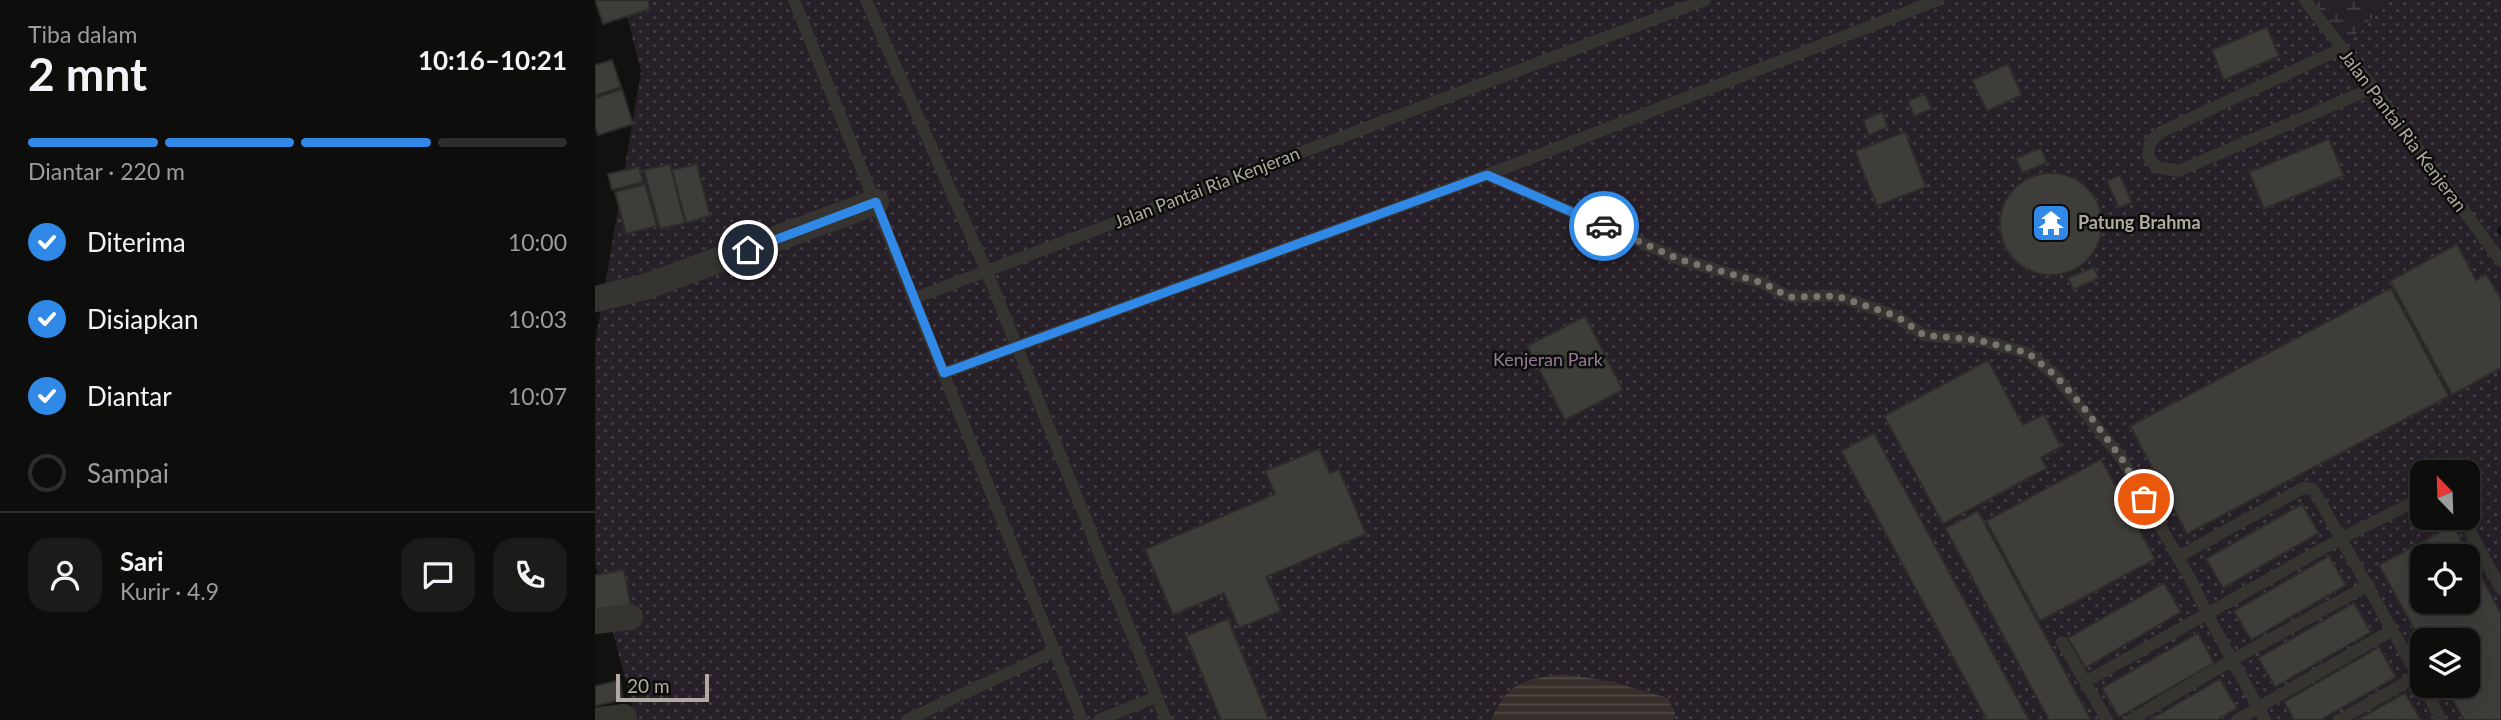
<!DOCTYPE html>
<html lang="id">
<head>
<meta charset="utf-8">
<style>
  :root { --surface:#0d0d0c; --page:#1b1b1a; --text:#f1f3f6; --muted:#9a9c9d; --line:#2d2d2d; --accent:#3189e7 }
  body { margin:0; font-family:Lato,sans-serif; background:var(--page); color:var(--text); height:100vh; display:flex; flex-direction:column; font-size:26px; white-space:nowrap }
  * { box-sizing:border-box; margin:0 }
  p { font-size:23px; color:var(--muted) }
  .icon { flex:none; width:38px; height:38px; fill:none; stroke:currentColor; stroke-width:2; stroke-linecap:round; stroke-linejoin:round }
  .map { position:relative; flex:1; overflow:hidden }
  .details { display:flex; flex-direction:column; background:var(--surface); width:595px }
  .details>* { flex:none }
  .needle { width:46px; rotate:337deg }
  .tools { position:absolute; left:1815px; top:460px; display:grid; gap:14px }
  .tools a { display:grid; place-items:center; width:70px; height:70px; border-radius:14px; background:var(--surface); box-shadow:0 7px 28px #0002,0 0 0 2px var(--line); font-size:35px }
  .scale { position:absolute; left:21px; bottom:18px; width:93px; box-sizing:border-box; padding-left:7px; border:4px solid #b1aaa1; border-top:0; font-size:19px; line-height:24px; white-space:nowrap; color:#b1aaa1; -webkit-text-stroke:5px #0c0c0b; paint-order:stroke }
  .pin { position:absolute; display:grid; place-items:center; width:60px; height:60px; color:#fff; margin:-30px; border:4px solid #fff; border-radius:50%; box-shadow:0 2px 7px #0007 }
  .courier { position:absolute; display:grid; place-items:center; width:70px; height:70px; margin:-35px; border:5px solid #3189e7; border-radius:50%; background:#fff; color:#222; box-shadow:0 2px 9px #0007 }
  .head em { font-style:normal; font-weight:700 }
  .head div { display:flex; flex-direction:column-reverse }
  .head { display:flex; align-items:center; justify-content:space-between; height:119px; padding:0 28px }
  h1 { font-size:46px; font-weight:700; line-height:52px }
  .bar { display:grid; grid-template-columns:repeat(4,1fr); gap:10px 7px; align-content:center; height:84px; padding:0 28px }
  .bar i { height:9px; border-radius:5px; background:var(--line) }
  .bar .selected { background:var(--accent) }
  .bar p { grid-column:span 4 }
  .line { display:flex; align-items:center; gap:18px; padding:0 28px; border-top:2px solid var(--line) }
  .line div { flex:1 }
  .round { display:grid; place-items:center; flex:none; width:74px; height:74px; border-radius:21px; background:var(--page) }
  ol { padding:0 28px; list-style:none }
  li { display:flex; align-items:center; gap:21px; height:77px }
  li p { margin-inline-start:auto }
  li .icon { padding:7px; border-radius:50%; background:var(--accent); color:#fff; stroke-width:4 }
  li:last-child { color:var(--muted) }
  li i { width:38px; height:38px; border:4px solid var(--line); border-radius:50% }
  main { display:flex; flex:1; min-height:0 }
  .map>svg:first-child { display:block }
  .wetland { fill:url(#wetland-marsh) }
  .park { fill:url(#park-dots); fill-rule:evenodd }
  .water { fill:url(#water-rules) }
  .building { fill:#3e3d3a; stroke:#2d2c2a; stroke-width:2; fill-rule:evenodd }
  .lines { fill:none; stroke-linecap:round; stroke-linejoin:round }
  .lane { stroke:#363431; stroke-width:12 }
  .street { stroke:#363431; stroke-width:26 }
  .done { stroke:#79746e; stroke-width:7; stroke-dasharray:0 12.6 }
  .route { stroke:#3189e7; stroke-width:9 }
  .labels { text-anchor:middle; stroke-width:5; stroke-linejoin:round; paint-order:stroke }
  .street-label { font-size:18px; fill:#b1aaa1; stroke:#0c0c0b }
  .poi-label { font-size:18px; font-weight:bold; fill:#b1aaa1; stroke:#0c0c0b; text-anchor:start }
  .park-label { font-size:18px; fill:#98799b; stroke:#0c0c0b }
</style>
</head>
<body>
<main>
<section class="details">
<div class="head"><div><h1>2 mnt</h1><p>Tiba dalam</p></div><em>10:16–10:21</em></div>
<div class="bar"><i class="selected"></i><i class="selected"></i><i class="selected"></i><i></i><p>Diantar · 220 m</p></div>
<ol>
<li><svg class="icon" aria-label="check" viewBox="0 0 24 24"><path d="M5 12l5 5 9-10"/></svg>Diterima<p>10:00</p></li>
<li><svg class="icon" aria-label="check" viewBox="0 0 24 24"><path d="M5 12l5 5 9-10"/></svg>Disiapkan<p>10:03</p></li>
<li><svg class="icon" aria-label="check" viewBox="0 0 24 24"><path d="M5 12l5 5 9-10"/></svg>Diantar<p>10:07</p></li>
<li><i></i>Sampai</li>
</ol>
<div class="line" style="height:126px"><a class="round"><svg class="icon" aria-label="person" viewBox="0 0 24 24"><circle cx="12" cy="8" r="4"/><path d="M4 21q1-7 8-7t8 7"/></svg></a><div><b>Sari</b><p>Kurir · 4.9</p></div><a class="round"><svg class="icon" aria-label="chat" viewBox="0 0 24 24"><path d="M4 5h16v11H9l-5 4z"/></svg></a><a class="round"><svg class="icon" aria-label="phone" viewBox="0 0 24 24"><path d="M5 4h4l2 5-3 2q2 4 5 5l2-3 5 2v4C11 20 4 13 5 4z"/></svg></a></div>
</section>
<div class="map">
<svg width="1906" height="720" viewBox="0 0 1906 720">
  <defs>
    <pattern id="wetland-marsh" width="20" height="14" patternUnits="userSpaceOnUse" patternTransform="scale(1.75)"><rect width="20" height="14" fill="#282028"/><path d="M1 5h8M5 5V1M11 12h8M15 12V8" fill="none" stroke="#453e44"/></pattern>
    <pattern id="park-dots" width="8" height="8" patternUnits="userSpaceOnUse" patternTransform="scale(1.75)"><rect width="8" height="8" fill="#282028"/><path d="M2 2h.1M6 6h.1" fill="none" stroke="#453e44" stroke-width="1.8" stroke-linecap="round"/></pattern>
    <pattern id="water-rules" width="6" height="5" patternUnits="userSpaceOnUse" patternTransform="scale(1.75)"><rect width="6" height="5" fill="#382f2a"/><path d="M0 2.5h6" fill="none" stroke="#524a46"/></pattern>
  </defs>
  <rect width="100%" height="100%" fill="#111110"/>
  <!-- wetland -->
  <polygon class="wetland" points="1710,0 1795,0 1746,49"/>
  <!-- park -->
  <path class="park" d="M28,0H1710L1746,49L1795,0H1906V225L1901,230L1906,236V720H41L0,564V344L46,72ZM1827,472H1872V518H1827ZM1827,556H1872V602H1827ZM1827,640H1872V686H1827Z"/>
  <!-- water -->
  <path class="water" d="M968,674L1014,681L1073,698L1080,713L1078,720H896C914,681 928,680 968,674Z"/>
  <!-- building -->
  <g class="building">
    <polygon points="0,0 53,0 55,9 8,24"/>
    <polygon points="1672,27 1684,56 1629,80 1617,50"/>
    <polygon points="17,60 26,87 0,96 0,65"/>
    <polygon points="1413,64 1427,95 1392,111 1377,80"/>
    <polygon points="27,89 38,124 3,135 0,127 0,98"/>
    <polygon points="1330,94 1337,109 1319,116 1313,101"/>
    <polygon points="1287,112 1293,127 1274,135 1268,120"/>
    <polygon points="1310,132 1331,187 1282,206 1260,151"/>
    <polygon points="1734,139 1749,176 1669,209 1654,172"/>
    <polygon points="1446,148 1452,163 1427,173 1421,158"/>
    <polygon points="75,164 90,223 65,229 49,170"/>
    <polygon points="102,164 115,216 91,223 77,170"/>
    <polygon points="44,167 48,182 17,190 13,174"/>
    <circle cx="1456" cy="224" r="51"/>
    <polygon points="1525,175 1537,202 1524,208 1512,181"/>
    <polygon points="50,184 62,226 31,234 20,192"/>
    <polygon points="1862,244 1881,280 1891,274 1906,299 1906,368 1857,395 1795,281"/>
    <polygon points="1499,267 1504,278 1478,290 1473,278"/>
    <polygon points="1796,288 1854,396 1592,534 1535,426"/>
    <polygon points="990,316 1028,390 970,420 932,346"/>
    <polygon points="1393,360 1428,425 1449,414 1466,447 1446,458 1452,468 1348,524 1289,416"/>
    <polygon points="1279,433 1434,720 1392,720 1246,451"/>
    <polygon points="724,449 735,473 744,469 771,534 671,577 686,611 644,628 629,593 578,615 550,549 680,494 670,471"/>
    <polygon points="1506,459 1560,559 1445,621 1391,521"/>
    <polygon points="1707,504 1724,533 1628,588 1611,559"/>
    <polygon points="1383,511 1496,720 1454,720 1350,528"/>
    <path d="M1858,525L1906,613V720H1869L1850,686H1872V640H1827V644L1784,565ZM1827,556H1872V602H1827Z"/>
    <polygon points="1734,556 1751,585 1656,640 1639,611"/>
    <polygon points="29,570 36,607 0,614 0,575"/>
    <polygon points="1569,583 1586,612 1490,668 1473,638"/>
    <polygon points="1759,603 1776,632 1680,687 1663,658"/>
    <polygon points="633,619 674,720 626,720 591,636"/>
    <polygon points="1603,633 1619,663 1524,717 1507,688"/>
    <polygon points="1784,647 1801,677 1725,720 1699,720 1689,702"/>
    <polygon points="1625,679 1642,708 1622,720 1554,720"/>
    <polygon points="25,680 28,700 0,706 0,686"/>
    <polygon points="1810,693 1826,720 1762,720"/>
  </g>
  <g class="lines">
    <!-- lane -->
    <g class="lane">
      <polyline points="199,0 487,720"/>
      <polyline points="271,0 392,272 571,720"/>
      <polyline points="1710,0 1778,88 1906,261"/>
      <polyline points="1746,49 1566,132 1555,142 1553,156 1561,167 1583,171 1778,88"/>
      <polyline points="892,175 1086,260 1168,283 1194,297 1242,296 1301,316 1329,335 1383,340 1433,353 1461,376 1527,459 1597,582 1612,614 1670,720"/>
      <polyline points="320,298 1110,0"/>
      <polyline points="349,373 892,175 1343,0"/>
      <polyline points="1868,518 1906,589"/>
      <polyline points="1583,557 1708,488 1718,489 1827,683"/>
      <polyline points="1467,642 1512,720"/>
      <polyline points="1490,682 1747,538 1827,498"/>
      <polyline points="1829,686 1846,720"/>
      <polyline points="312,720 460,651"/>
      <polyline points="504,720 561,697"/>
      <polyline points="1536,720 1637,660 1774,585"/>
      <polyline points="1642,720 1797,630"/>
      <polyline points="1744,720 1823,676"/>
    </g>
    <!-- street -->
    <g class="street">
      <polyline points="0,299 50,287 281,202"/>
      <polyline points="0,621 35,617"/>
      <polyline points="5,720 29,717"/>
    </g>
  </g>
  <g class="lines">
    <!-- done -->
    <polyline class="done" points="1009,226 1086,260 1168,283 1194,297 1242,296 1301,316 1329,335 1383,340 1433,353 1461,376 1489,408 1527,459 1549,499"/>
    <!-- route -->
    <polyline class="route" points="153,250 281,202 349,373 892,175 1009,226"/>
  </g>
  <!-- icons -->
  <defs>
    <symbol id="temple-square" viewBox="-11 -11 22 22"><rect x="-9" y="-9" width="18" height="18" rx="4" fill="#3189e7" stroke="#0c0c0b"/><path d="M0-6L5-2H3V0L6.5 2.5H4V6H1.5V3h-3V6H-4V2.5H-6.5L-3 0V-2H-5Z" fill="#fff"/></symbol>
  </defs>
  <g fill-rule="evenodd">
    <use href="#temple-square" x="1434" y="201" width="44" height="44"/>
  </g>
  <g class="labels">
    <!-- street labels -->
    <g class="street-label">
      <text transform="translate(1808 131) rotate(53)" y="6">Jalan Pantai Ria Kenjeran</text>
      <text transform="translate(612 188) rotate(-21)" y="6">Jalan Pantai Ria Kenjeran</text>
    </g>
    <!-- poi labels -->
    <g class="poi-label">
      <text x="1483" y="229">Patung Brahma</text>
    </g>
    <!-- park labels -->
    <g class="park-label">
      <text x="953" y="366">Kenjeran Park</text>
    </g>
  </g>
</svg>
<div class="tools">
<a><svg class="needle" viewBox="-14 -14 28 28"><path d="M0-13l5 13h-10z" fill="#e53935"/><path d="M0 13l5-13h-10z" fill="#9a9c9d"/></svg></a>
<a><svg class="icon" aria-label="locate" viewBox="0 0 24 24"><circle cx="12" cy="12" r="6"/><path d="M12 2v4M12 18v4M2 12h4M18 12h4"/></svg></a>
<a><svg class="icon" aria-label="layers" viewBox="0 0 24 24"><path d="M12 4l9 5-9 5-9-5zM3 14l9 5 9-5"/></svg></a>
</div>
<div class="scale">20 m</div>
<div class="pin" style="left:1549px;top:499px;background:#ea580c"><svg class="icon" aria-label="bag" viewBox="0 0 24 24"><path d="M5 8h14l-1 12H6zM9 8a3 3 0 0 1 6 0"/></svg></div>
<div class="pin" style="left:153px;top:250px;background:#1f2937"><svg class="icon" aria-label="home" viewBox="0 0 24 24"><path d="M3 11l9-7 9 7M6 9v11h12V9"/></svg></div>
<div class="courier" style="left:1009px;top:226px"><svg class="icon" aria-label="car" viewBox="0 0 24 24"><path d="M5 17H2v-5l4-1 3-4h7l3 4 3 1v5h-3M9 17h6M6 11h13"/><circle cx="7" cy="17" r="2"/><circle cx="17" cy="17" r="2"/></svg></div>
</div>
</main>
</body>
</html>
